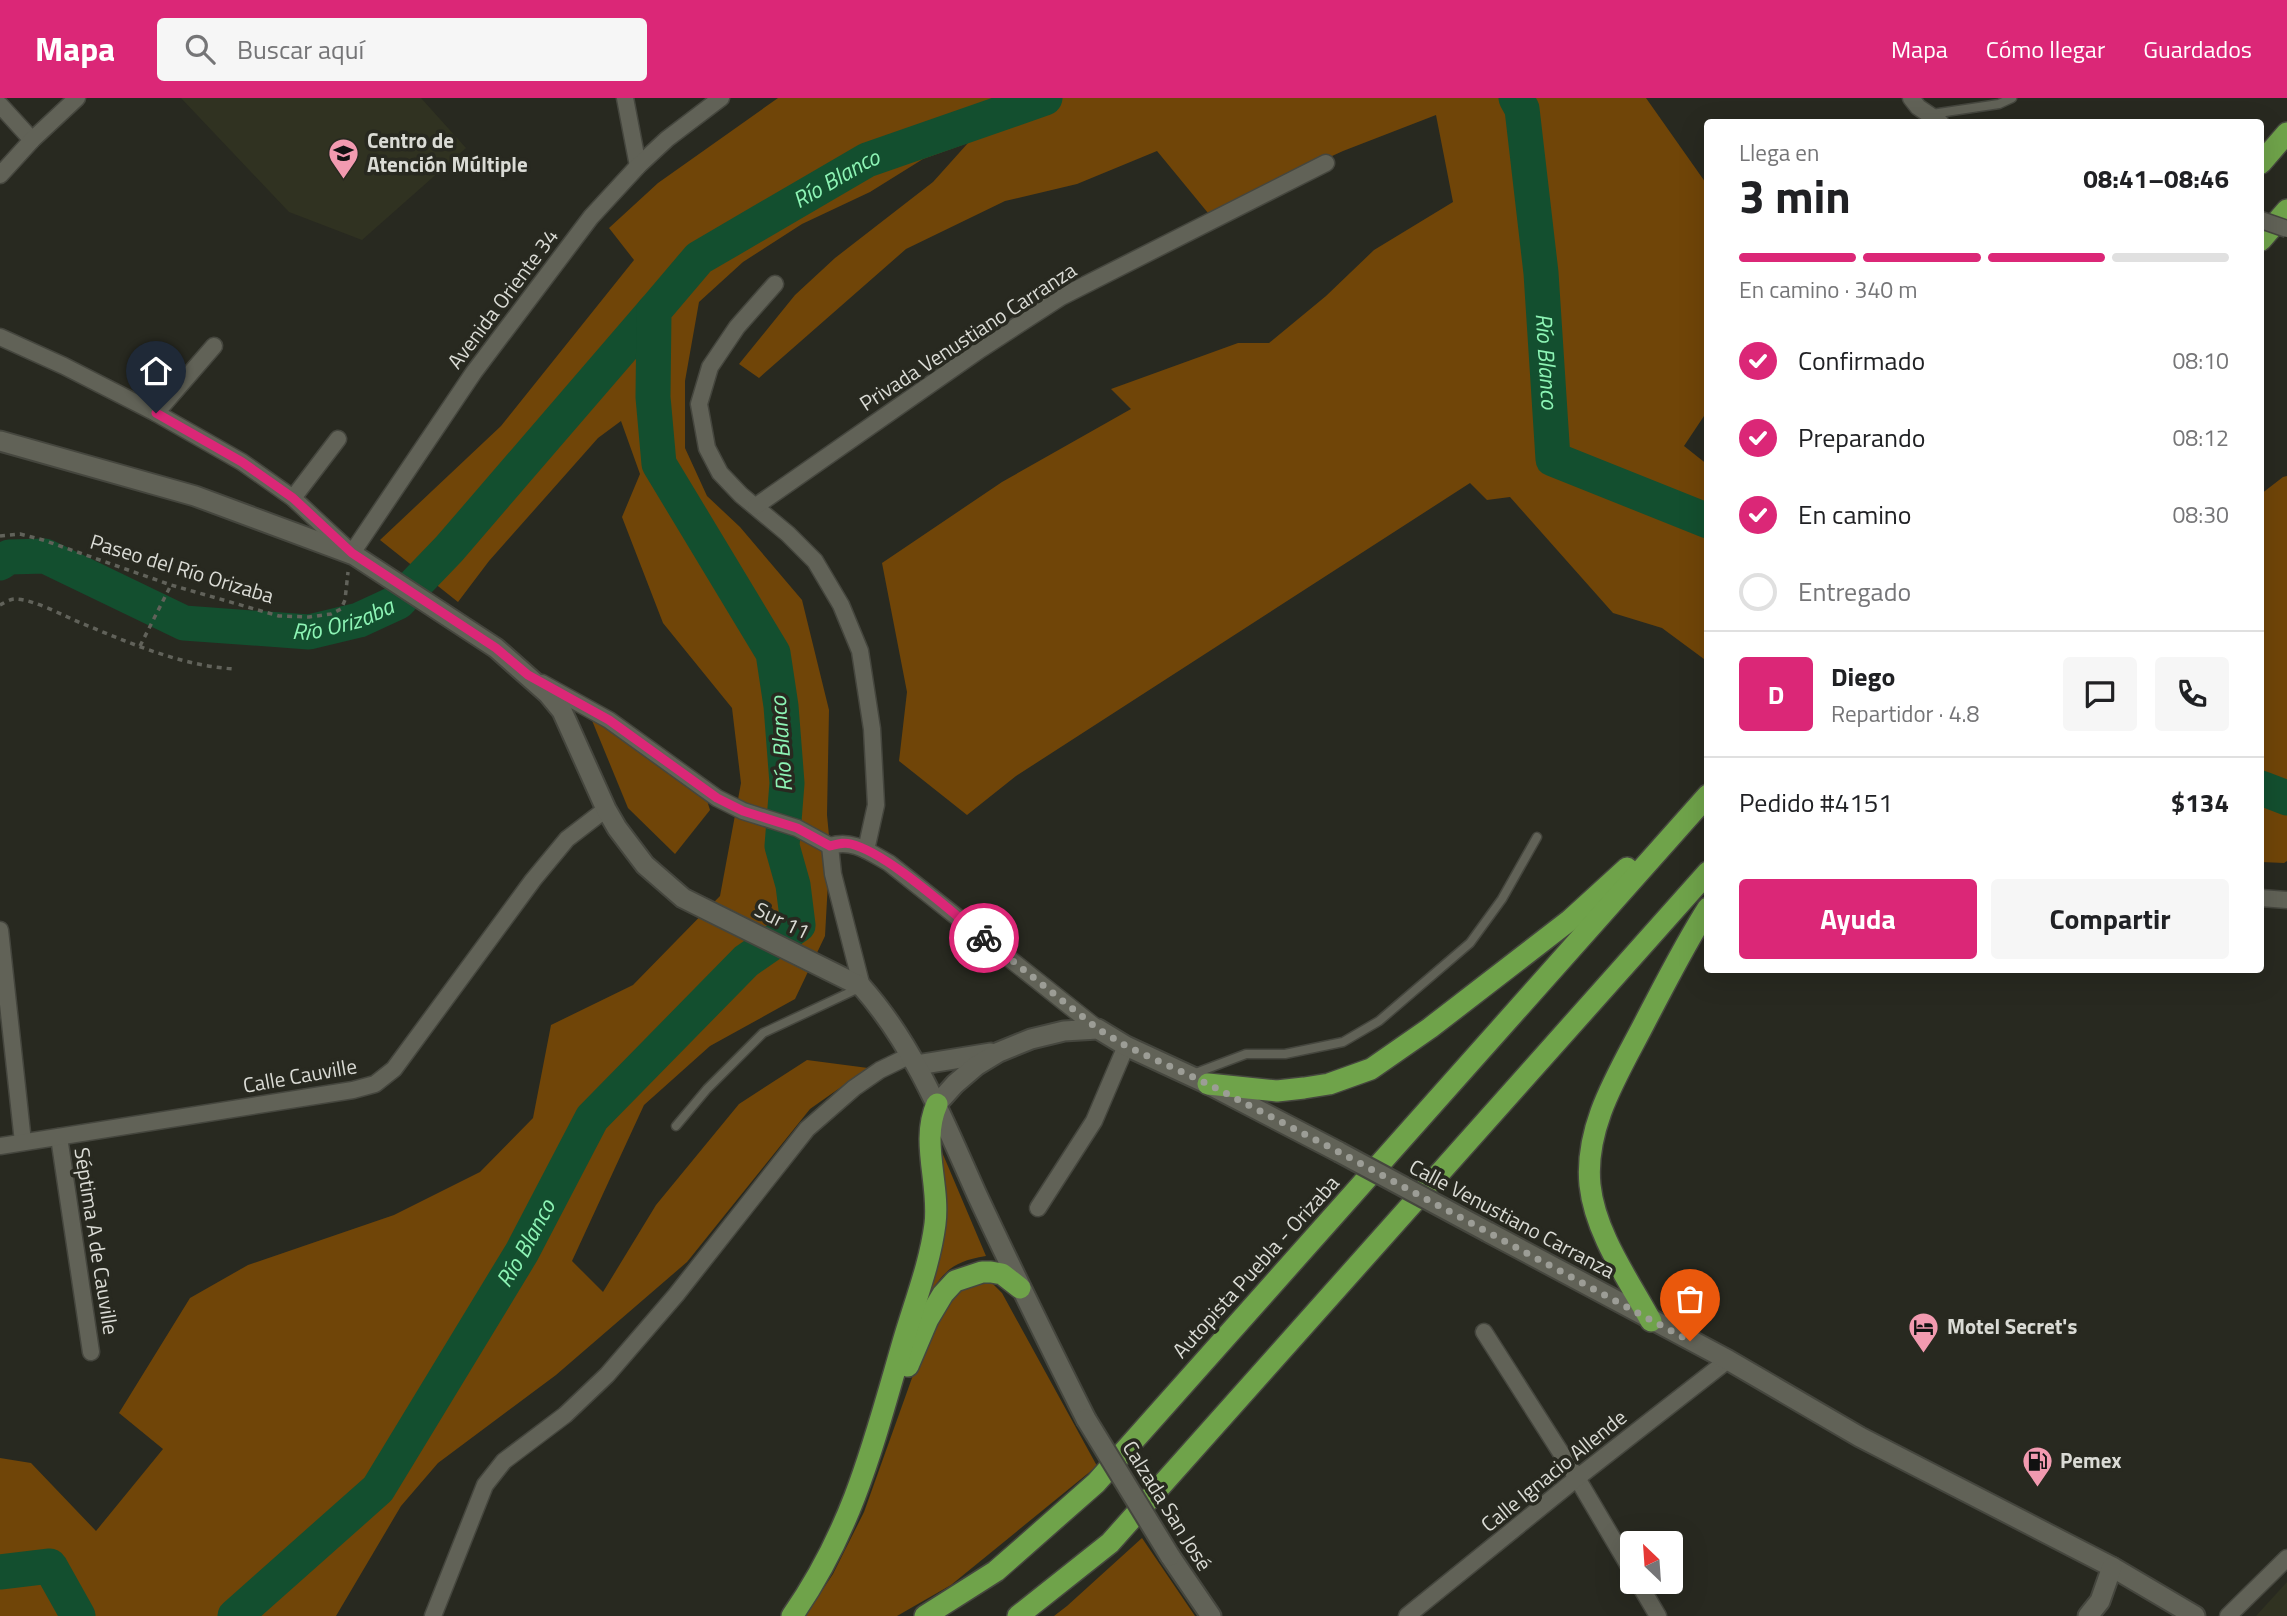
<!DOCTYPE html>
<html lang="es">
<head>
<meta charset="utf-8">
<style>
  :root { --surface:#fff; --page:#f6f6f6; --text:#202124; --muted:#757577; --line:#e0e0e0; --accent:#db2777 }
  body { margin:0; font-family:"Titillium Web",sans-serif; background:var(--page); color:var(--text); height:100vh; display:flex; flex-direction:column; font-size:26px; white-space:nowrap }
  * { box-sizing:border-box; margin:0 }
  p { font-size:23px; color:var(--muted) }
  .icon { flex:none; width:38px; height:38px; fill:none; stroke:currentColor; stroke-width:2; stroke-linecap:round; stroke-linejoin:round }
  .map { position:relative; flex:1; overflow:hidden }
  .drawer { position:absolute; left:1704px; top:21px; width:560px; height:854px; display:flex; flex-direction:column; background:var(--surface); border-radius:7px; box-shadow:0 7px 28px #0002 }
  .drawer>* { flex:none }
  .needle { width:46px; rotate:335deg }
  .fabs { position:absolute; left:1620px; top:1433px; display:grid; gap:14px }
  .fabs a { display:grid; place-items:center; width:63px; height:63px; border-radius:7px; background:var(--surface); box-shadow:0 7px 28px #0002; font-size:35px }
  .pin { position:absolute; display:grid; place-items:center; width:60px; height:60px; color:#fff; margin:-72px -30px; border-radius:50% 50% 50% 0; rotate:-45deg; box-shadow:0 0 7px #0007 }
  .pin .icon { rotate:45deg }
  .courier { position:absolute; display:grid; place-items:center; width:70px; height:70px; margin:-35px; border:5px solid #db2777; border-radius:50%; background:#fff; color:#222; box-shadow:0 2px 9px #0007 }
  .headline em { font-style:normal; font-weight:700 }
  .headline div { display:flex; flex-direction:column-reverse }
  .headline { display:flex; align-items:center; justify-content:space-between; height:119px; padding:0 35px }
  h1 { font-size:46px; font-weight:700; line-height:52px }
  .bar { display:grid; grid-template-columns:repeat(4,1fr); gap:10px 7px; align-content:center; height:84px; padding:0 35px }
  .bar i { height:9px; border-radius:5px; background:var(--line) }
  .bar .current { background:var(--accent) }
  .bar p { grid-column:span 4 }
  .line { display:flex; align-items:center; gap:18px; padding:0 35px; border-top:2px solid var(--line) }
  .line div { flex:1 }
  .round { display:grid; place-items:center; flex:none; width:74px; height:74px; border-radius:7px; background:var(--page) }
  ol { padding:0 35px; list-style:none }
  li { display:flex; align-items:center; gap:21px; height:77px }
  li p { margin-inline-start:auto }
  li .icon { padding:7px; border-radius:50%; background:var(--accent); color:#fff; stroke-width:4 }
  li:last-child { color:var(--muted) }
  li i { width:38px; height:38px; border:4px solid var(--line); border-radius:50% }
  .primary-button { display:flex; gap:14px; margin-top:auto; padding:14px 35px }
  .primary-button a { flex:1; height:80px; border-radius:7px; background:var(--accent); color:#fff; font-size:28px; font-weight:700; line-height:80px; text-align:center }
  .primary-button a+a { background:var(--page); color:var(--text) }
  header { display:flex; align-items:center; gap:42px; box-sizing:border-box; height:98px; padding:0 35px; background:var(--accent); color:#fff }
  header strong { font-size:33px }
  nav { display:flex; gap:38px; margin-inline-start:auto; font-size:24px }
  .search { width:490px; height:63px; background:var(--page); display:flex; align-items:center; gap:18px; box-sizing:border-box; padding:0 24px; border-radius:7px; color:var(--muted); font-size:26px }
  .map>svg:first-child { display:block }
  .built { fill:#303221 }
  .green { fill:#704508 }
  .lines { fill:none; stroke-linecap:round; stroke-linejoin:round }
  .river { stroke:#134f2f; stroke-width:35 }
  .service-casing { stroke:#45463e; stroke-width:11 }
  .minor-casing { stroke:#45463e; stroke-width:19 }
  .tertiary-casing { stroke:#45463e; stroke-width:23 }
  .secondary-casing { stroke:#45463e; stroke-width:23 }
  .motorway-casing { stroke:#45463e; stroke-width:24 }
  .path { stroke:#61625a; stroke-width:3.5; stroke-dasharray:5 5; stroke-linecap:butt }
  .service { stroke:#616257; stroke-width:8 }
  .minor { stroke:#616257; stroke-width:16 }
  .tertiary { stroke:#616257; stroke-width:19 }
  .secondary { stroke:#616257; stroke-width:19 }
  .motorway { stroke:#6fa34a; stroke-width:21 }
  .minor-bridge-casing { stroke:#45463e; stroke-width:19; stroke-linecap:butt }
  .tertiary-bridge-casing { stroke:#45463e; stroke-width:23; stroke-linecap:butt }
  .secondary-bridge-casing { stroke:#45463e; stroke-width:23; stroke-linecap:butt }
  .minor-bridge { stroke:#616257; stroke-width:16 }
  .tertiary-bridge { stroke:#616257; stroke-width:19 }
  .secondary-bridge { stroke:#616257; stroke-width:19 }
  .done { stroke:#9c9d96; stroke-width:7; stroke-dasharray:0 12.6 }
  .route { stroke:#db2777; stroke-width:9 }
  .labels { text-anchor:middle; stroke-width:7; stroke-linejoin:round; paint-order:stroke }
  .poi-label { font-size:21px; font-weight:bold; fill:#dadbd5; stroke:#282920; text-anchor:start }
  .street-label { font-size:21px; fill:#dadbd5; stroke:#282920 }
  .water-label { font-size:23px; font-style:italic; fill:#8df4b5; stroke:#282920 }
</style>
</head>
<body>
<header>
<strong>Mapa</strong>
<div class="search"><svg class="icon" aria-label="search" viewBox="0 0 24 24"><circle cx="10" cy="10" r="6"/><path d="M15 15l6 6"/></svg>Buscar aquí</div>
<nav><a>Mapa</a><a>Cómo llegar</a><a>Guardados</a></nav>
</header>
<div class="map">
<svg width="2287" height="1518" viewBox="0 0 2287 1518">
  <rect width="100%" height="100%" fill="#282920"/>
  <!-- built -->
  <g class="built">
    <polygon points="181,0 421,0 466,50 362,142 289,114"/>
    <polygon points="2287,1484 2287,1518 2256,1518"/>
  </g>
  <!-- green -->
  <g class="green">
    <polygon points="778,0 1646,0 1708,88 1708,312 1684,348 1708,367 1708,564 1662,530 1613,515 1510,399 1487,402 1470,385 1016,678 967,717 899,663 907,594 882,465 1002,384 1131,311 1111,291 1238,245 1269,245 1326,198 1374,152 1453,104 1436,17 1343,53 1208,115 1157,53 1077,86 1005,103 906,151 759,280 739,266 795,197 835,160 933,84 968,45 923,61 870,94 802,126 743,164 699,204 685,283 685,350 707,398 740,429 802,502 829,612 827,717 830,748 825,838 795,901 710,948 644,1007 572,1163 603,1194 656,1107 739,1006 807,962 868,970 810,1011 687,1164 556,1277 438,1365 401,1408 336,1518 0,1518 0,1360 31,1365 96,1433 163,1351 119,1315 190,1200 248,1167 394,1117 480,1074 533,1020 551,927 633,887 720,798 741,685 732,610 663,525 622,419 640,376 621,323 598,340 489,463 458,504 380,442 501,328 634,162 609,130 658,85"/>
    <polygon points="2287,378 2287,763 2284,765 2261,764 2261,531 2264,530 2261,520 2261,396 2283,379"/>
    <polygon points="591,620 705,696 710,712 675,756 628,710"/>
    <path d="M939,1047L986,1158C949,1164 943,1175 924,1205Z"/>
    <polygon points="976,1184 991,1184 1002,1195 1097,1368 951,1487 897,1518 805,1518 833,1476 864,1414 917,1266 942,1210 961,1191"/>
    <polygon points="1142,1440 1195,1518 1054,1518 1067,1508"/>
  </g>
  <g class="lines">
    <!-- river -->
    <g class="river">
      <path id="s1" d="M1516,0L1522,11L1541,175L1553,361L1708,423"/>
      <path id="s2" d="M0,465L9,459L45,458L184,525L309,534L359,522L398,504L449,451L654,213"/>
      <polyline points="2261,690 2287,700"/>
      <polyline points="0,1474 50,1468 78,1518"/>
      <path id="s3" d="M235,1518L378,1391L522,1154L592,1020L746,863L798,827L793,787L782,748L787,685L781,608L773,555L659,366L653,299L654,213L699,160L867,62L1045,0"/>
    </g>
    <defs>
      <g id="service">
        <polyline points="1932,16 1999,6 2012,0"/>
        <polyline points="1193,976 1246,956 1285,956 1343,944 1379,923 1470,845 1502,801 1537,739"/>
        <polyline points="676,1028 707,991 763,935 857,891"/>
      </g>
      <g id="minor">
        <polyline points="625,0 638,68"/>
        <polyline points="1911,0 1918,9 1940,24"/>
        <polyline points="0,7 32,42"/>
        <polyline points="0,77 32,42 77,0"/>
        <polyline points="775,186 737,229 710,269 699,306 707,350 720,375 741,397 788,436 815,463 841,507 860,553 872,631 876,707 866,752"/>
        <polyline points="0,239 64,268 156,315 242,364 293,400 352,455 474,274 591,119 638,68 667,41 721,0"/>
        <polyline points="156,315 214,248"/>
        <polyline points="293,400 338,341"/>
        <polyline points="756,408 981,251 1061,199 1326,65"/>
        <polyline points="542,585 609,622 717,700 743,713 797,730 830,748"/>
        <path d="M830,748C853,741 869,754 889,765L1098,931"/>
        <polyline points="830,748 833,776 862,889"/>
        <polyline points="2261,800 2287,802"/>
        <polyline points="0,832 23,1044"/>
        <polyline points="59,1039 91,1254"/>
        <polyline points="0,1048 353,992 375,986 394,971 533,782 567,741 606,711"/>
        <polyline points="1038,1110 1094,1023 1126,948"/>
        <polyline points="1484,1234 1577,1380 1633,1475"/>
        <polyline points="1638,1484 1658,1518"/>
        <polyline points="433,1518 485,1387 504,1363 565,1317 607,1277 676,1197 807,1031 854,990 880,972 911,957"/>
        <polyline points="1407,1518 1577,1380 1728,1262"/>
        <polyline points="2228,1518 2287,1460"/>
      </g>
      <g id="tertiary">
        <polyline points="917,967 991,955"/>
        <polyline points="937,1006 955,986 976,968 999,954 1031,941 1064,933 1098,931 1126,948 1208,986 1339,1054"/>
        <polyline points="1488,1134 1728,1262 1860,1339 2112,1469 2195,1518"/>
        <polyline points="2088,1518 2100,1503 2112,1469"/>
      </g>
      <g id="secondary">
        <path d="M0,343L195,398L354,457L496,550L548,596L562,613L606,711L617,730L645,767L683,800L862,889C916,950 945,1026 978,1099C1013,1174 1049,1247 1086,1321"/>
        <polyline points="1170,1458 1211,1518"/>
      </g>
      <g id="motorway">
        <polyline points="2261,65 2287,35"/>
        <polyline points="2261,142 2287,112"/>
        <polyline points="1208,986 1277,993 1304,990 1329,986 1371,971 1430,930 1570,822 1627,770"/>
        <path d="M1651,1223C1628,1181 1595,1135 1590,1087C1584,1027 1620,973 1646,922C1666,884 1685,846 1708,810"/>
        <polyline points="908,1268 928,1221 943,1196 955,1183 982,1174 991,1174 1002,1176 1020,1190"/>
        <path d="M792,1518C853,1431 874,1344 903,1244C914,1206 930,1166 935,1126C940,1086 920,1043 937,1006"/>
        <polyline points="925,1518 996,1473 1096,1385 1708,697"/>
        <polyline points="1018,1518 1110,1445 1708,774"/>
      </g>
    </defs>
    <!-- service casing -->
    <use href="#service" class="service-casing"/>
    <!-- minor casing -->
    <use href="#minor" class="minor-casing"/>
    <!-- tertiary casing -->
    <use href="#tertiary" class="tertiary-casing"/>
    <!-- secondary casing -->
    <use href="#secondary" class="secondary-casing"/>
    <!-- motorway casing -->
    <use href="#motorway" class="motorway-casing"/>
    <!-- path -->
    <g class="path">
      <polyline points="0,438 20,436 43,442 171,487 279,518 309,519 331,516 341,511 345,502 348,474"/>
      <path d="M0,507C4,505 10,501 15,501C33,501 64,518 81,525C130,545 181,568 235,571"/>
      <polyline points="140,548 171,487"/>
    </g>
    <!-- service -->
    <use href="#service" class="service"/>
    <!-- minor -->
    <use href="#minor" class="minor"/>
    <!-- tertiary -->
    <use href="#tertiary" class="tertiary"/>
    <!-- secondary -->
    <use href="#secondary" class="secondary"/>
    <!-- motorway -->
    <use href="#motorway" class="motorway"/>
    <defs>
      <polyline id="minor-bridge" points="2261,122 2287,131"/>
      <polyline id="tertiary-bridge" points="1339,1054 1488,1134"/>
      <polyline id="secondary-bridge" points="1086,1321 1170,1458"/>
    </defs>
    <!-- minor-bridge casing -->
    <use href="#minor-bridge" class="minor-bridge-casing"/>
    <!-- tertiary-bridge casing -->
    <use href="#tertiary-bridge" class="tertiary-bridge-casing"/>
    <!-- secondary-bridge casing -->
    <use href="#secondary-bridge" class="secondary-bridge-casing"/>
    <!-- minor-bridge -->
    <use href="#minor-bridge" class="minor-bridge"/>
    <!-- tertiary-bridge -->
    <use href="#tertiary-bridge" class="tertiary-bridge"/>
    <!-- secondary-bridge -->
    <use href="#secondary-bridge" class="secondary-bridge"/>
  </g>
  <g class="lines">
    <!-- done -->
    <polyline class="done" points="984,840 1098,931 1126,948 1208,986 1339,1054 1690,1243"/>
    <!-- route -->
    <path class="route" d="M156,315L242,364L293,400L352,455L496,550L528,577L609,622L717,700L743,713L797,730L830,748C838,746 843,744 851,746C888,755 952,815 984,840"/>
  </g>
  <!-- icons -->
  <defs>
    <symbol id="school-pin" viewBox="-11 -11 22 30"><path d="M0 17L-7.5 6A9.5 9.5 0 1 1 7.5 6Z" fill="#f29ab0" stroke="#282920"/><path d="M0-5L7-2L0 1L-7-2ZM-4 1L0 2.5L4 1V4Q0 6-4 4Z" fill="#111"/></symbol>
    <symbol id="hotel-pin" viewBox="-11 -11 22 30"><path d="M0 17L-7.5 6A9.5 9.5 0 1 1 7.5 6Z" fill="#f29ab0" stroke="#282920"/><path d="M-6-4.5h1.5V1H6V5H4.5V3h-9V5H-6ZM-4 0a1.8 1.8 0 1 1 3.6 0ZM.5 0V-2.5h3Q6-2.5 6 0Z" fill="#111"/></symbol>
    <symbol id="fuel-pin" viewBox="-11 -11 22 30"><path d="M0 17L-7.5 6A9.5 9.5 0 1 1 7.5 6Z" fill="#f29ab0" stroke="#282920"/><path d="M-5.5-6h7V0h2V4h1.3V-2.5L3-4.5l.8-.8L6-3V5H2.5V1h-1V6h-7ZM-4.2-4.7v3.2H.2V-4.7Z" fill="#111"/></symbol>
  </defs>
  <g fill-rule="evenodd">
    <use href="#school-pin" x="326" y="38" width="35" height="47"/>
    <use href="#hotel-pin" x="1906" y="1212" width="35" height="47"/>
    <use href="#fuel-pin" x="2020" y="1346" width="35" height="47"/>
  </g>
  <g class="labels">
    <!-- poi labels -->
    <g class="poi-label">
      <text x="367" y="50">Centro de<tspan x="367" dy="24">Atención Múltiple</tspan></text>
      <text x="1947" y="1236">Motel Secret's</text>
      <text x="2060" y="1370">Pemex</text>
    </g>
    <!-- street labels -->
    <g class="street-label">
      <text transform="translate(503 201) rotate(-53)" y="7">Avenida Oriente 34</text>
      <text transform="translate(968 239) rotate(-33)" y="7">Privada Venustiano Carranza</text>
      <text transform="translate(182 471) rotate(17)" y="7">Paseo del Río Orizaba</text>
      <text transform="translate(782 823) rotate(26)" y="7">Sur 11</text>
      <text transform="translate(300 978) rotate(-10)" y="7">Calle Cauville</text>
      <text transform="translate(1512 1121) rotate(28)" y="7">Calle Venustiano Carranza</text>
      <text transform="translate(96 1143) rotate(81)" y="7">Séptima A de Cauville</text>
      <text transform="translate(1256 1169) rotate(-48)" y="7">Autopista Puebla - Orizaba</text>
      <text transform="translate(1554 1373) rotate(-39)" y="7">Calle Ignacio Allende</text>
      <text transform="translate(1167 1408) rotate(58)" y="7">Calzada San José</text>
    </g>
    <!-- water labels -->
    <g class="water-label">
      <text dy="8" stroke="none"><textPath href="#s3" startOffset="1780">Río Blanco</textPath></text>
      <text dy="8" stroke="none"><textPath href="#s1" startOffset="266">Río Blanco</textPath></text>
      <text dy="8" stroke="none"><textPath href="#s2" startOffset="362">Río Orizaba</textPath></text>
      <text transform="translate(781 646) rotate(-94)" y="8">Río Blanco</text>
      <text dy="8" stroke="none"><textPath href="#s3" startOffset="478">Río Blanco</textPath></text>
    </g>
  </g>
</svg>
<div class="fabs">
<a><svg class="needle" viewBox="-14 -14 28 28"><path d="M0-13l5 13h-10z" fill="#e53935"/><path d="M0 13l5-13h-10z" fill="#757577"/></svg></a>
</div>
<div class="pin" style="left:1690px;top:1243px;background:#ea580c"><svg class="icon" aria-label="bag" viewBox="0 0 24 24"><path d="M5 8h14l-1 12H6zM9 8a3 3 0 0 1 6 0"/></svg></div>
<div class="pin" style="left:156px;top:315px;background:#1f2937"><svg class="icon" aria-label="home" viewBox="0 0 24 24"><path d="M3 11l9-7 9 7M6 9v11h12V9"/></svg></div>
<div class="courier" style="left:984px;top:840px"><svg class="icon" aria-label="bike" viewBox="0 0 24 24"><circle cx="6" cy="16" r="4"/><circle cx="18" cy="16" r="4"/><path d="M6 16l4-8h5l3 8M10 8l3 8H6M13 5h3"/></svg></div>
<section class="drawer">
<div class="headline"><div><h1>3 min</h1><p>Llega en</p></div><em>08:41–08:46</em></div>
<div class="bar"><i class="current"></i><i class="current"></i><i class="current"></i><i></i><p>En camino · 340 m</p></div>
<ol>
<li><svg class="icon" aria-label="check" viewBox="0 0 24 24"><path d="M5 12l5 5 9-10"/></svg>Confirmado<p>08:10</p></li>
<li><svg class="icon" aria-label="check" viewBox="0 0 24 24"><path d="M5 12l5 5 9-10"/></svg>Preparando<p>08:12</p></li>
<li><svg class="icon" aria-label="check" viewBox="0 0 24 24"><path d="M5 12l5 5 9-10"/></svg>En camino<p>08:30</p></li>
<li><i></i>Entregado</li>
</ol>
<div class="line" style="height:126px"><b class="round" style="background:var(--accent);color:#fff">D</b><div><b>Diego</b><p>Repartidor · 4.8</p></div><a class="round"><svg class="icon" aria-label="chat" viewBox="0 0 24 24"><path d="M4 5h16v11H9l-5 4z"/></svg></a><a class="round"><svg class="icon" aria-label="phone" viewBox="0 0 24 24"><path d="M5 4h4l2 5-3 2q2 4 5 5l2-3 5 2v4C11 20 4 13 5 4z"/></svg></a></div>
<div class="line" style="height:91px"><div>Pedido #4151</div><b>$134</b></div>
<div class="primary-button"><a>Ayuda</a><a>Compartir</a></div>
</section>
</div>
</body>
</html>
